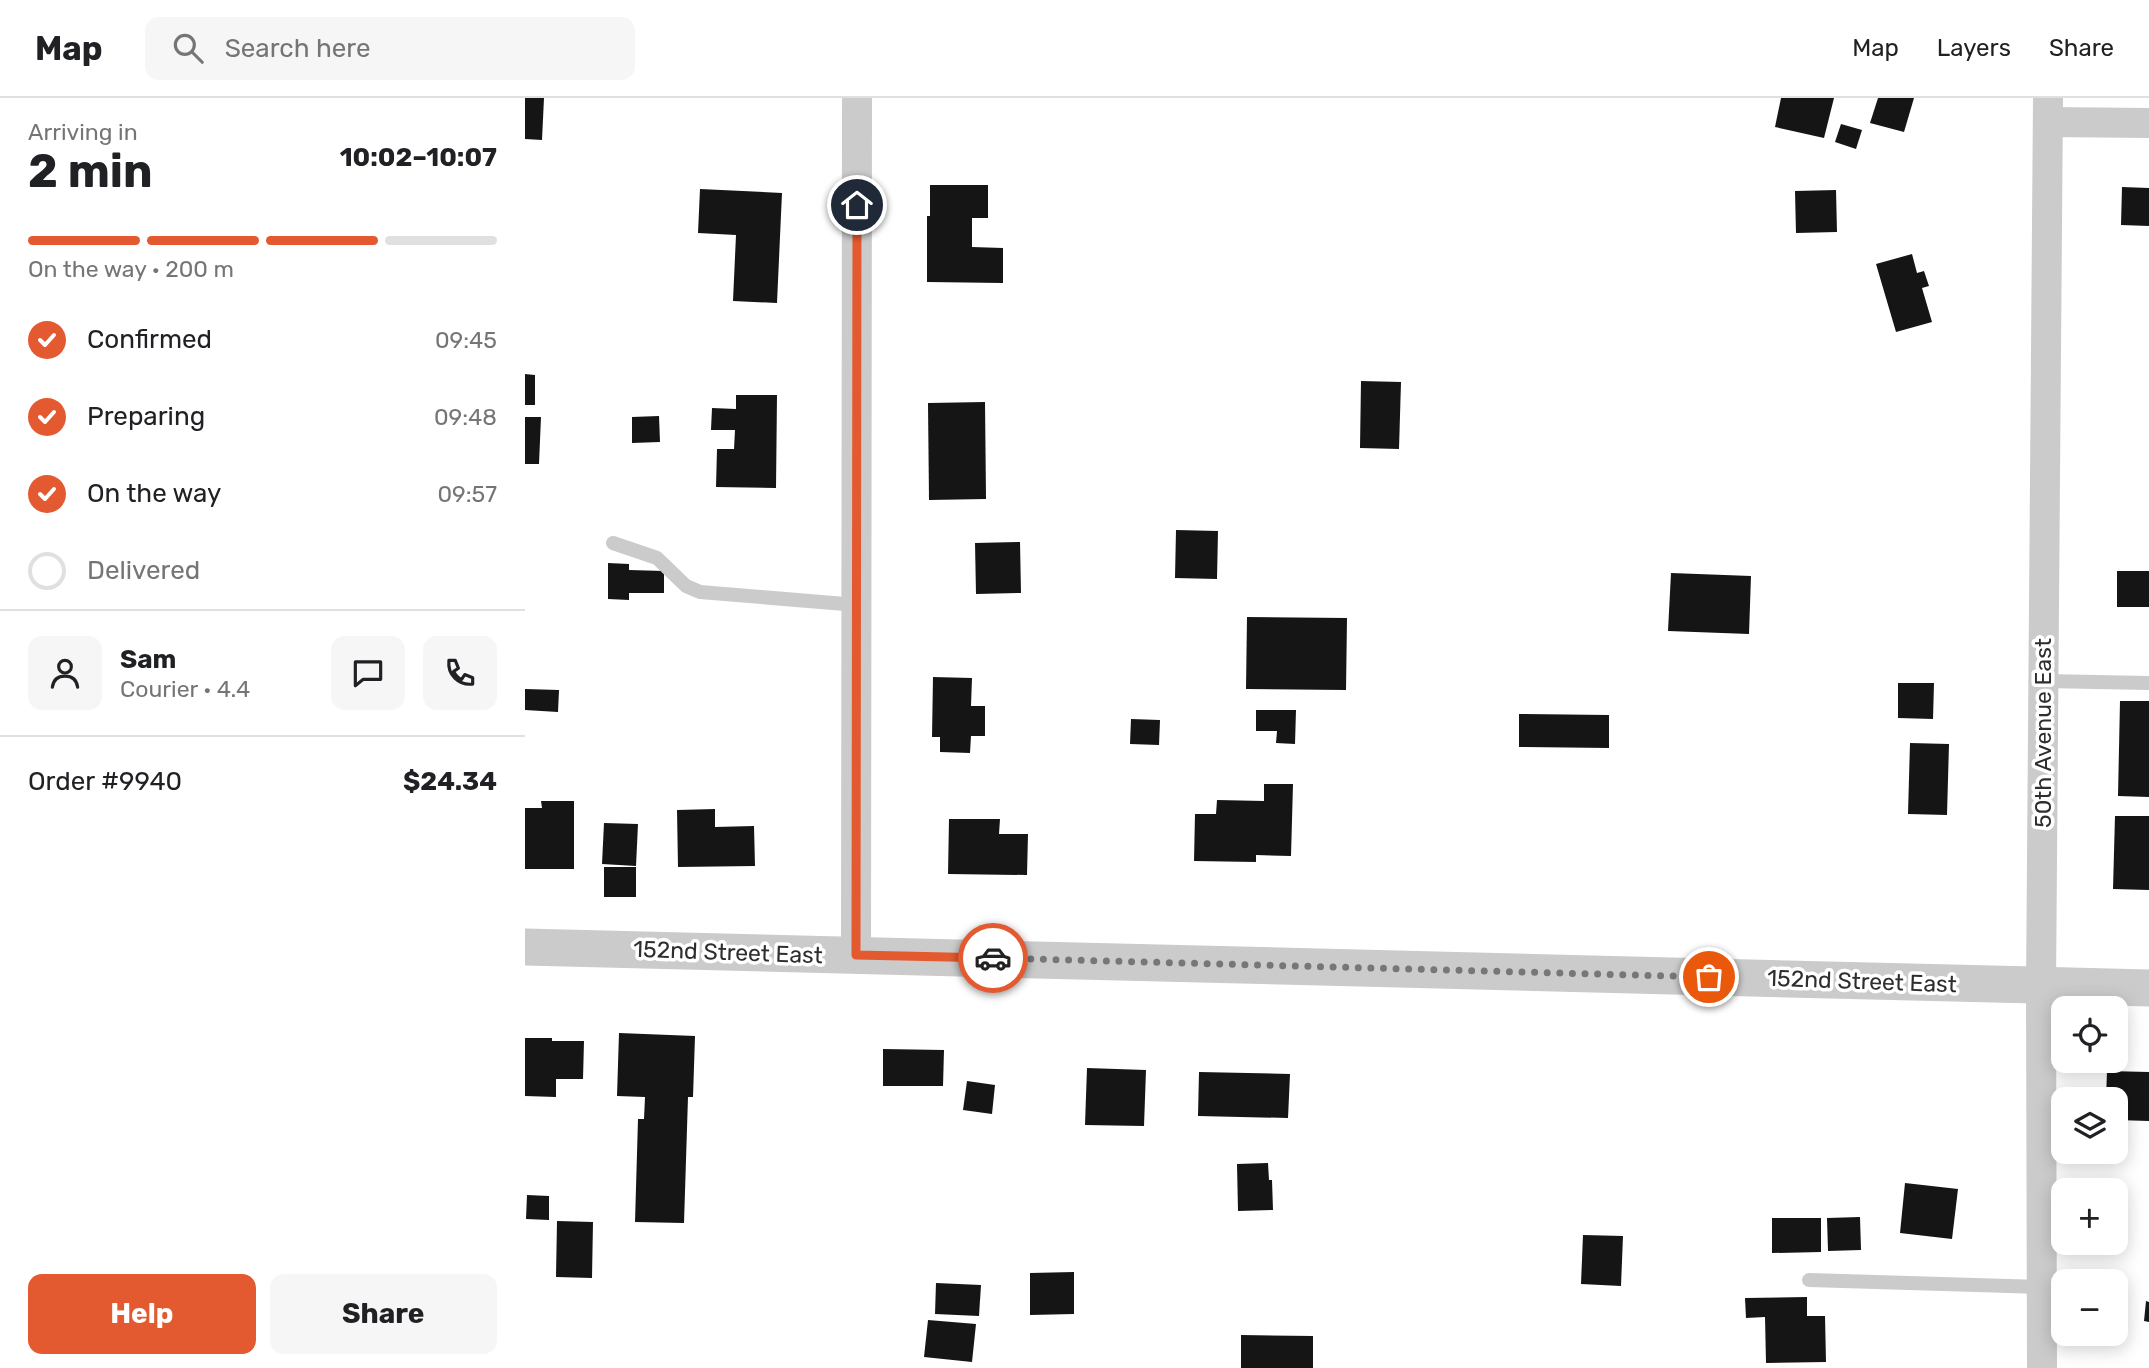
<!DOCTYPE html>
<html lang="en">
<head>
<meta charset="utf-8">
<style>
  :root { --surface:#fff; --page:#f6f6f6; --text:#202124; --muted:#757577; --line:#e0e0e0; --accent:#e45a30 }
  body { margin:0; font-family:Rubik,sans-serif; background:var(--page); color:var(--text); height:100vh; display:flex; flex-direction:column; font-size:26px; white-space:nowrap }
  * { box-sizing:border-box; margin:0 }
  p { font-size:23px; color:var(--muted) }
  .icon { flex:none; width:38px; height:38px; fill:none; stroke:currentColor; stroke-width:2; stroke-linecap:round; stroke-linejoin:round }
  .map { position:relative; flex:1; overflow:hidden }
  .sheet { display:flex; flex-direction:column; background:var(--surface); width:525px }
  .sheet>* { flex:none }
  .buttons { position:absolute; left:1526px; top:898px; display:grid; gap:14px }
  .buttons a { display:grid; place-items:center; width:77px; height:77px; border-radius:14px; background:var(--surface); box-shadow:0 4px 18px #0003; font-size:35px }
  .pin { position:absolute; display:grid; place-items:center; width:60px; height:60px; color:#fff; margin:-30px; border:4px solid #fff; border-radius:50%; box-shadow:0 2px 7px #0007 }
  .courier { position:absolute; display:grid; place-items:center; width:70px; height:70px; margin:-35px; border:5px solid #e45a30; border-radius:50%; background:#fff; color:#222; box-shadow:0 2px 9px #0007 }
  .overview em { font-style:normal; font-weight:700 }
  .overview div { display:flex; flex-direction:column-reverse }
  .overview { display:flex; align-items:center; justify-content:space-between; height:119px; padding:0 28px }
  h1 { font-size:46px; font-weight:700; line-height:52px }
  .bar { display:grid; grid-template-columns:repeat(4,1fr); gap:10px 7px; align-content:center; height:84px; padding:0 28px }
  .bar i { height:9px; border-radius:5px; background:var(--line) }
  .bar .selected { background:var(--accent) }
  .bar p { grid-column:span 4 }
  .line { display:flex; align-items:center; gap:18px; padding:0 28px; border-top:2px solid var(--line) }
  .line div { flex:1 }
  .round { display:grid; place-items:center; flex:none; width:74px; height:74px; border-radius:14px; background:var(--page) }
  ol { padding:0 28px; list-style:none }
  li { display:flex; align-items:center; gap:21px; height:77px }
  li p { margin-inline-start:auto }
  li .icon { padding:7px; border-radius:50%; background:var(--accent); color:#fff; stroke-width:4 }
  li:last-child { color:var(--muted) }
  li i { width:38px; height:38px; border:4px solid var(--line); border-radius:50% }
  .action { display:flex; gap:14px; margin-top:auto; padding:14px 28px }
  .action a { flex:1; height:80px; border-radius:14px; background:var(--accent); color:#fff; font-size:28px; font-weight:700; line-height:80px; text-align:center }
  .action a+a { background:var(--page); color:var(--text) }
  header { display:flex; align-items:center; gap:42px; box-sizing:border-box; height:98px; padding:0 35px; background:var(--surface); border-bottom:2px solid var(--line) }
  header strong { font-size:33px }
  nav { display:flex; gap:38px; margin-inline-start:auto; font-size:24px }
  .search { width:490px; height:63px; background:var(--page); display:flex; align-items:center; gap:18px; box-sizing:border-box; padding:0 24px; border-radius:14px; color:var(--muted); font-size:26px }
  main { display:flex; flex:1; min-height:0 }
  .map>svg:first-child { display:block }
  .building { fill:#151515 }
  .lines { fill:none; stroke-linecap:round; stroke-linejoin:round }
  .service { stroke:#cbcbcb; stroke-width:14 }
  .minor { stroke:#cbcbcb; stroke-width:30 }
  .tertiary { stroke:#cbcbcb; stroke-width:37 }
  .done { stroke:#777; stroke-width:7; stroke-dasharray:0 12.6 }
  .route { stroke:#e45a30; stroke-width:9 }
  .labels { text-anchor:middle; stroke-width:7; stroke-linejoin:round; paint-order:stroke }
  .street-label { font-size:23px; fill:#2e2e2e; stroke:#fff }
</style>
</head>
<body>
<header>
<strong>Map</strong>
<div class="search"><svg class="icon" aria-label="search" viewBox="0 0 24 24"><circle cx="10" cy="10" r="6"/><path d="M15 15l6 6"/></svg>Search here</div>
<nav><a>Map</a><a>Layers</a><a>Share</a></nav>
</header>
<main>
<section class="sheet">
<div class="overview"><div><h1>2 min</h1><p>Arriving in</p></div><em>10:02–10:07</em></div>
<div class="bar"><i class="selected"></i><i class="selected"></i><i class="selected"></i><i></i><p>On the way · 200 m</p></div>
<ol>
<li><svg class="icon" aria-label="check" viewBox="0 0 24 24"><path d="M5 12l5 5 9-10"/></svg>Confirmed<p>09:45</p></li>
<li><svg class="icon" aria-label="check" viewBox="0 0 24 24"><path d="M5 12l5 5 9-10"/></svg>Preparing<p>09:48</p></li>
<li><svg class="icon" aria-label="check" viewBox="0 0 24 24"><path d="M5 12l5 5 9-10"/></svg>On the way<p>09:57</p></li>
<li><i></i>Delivered</li>
</ol>
<div class="line" style="height:126px"><a class="round"><svg class="icon" aria-label="person" viewBox="0 0 24 24"><circle cx="12" cy="8" r="4"/><path d="M4 21q1-7 8-7t8 7"/></svg></a><div><b>Sam</b><p>Courier · 4.4</p></div><a class="round"><svg class="icon" aria-label="chat" viewBox="0 0 24 24"><path d="M4 5h16v11H9l-5 4z"/></svg></a><a class="round"><svg class="icon" aria-label="phone" viewBox="0 0 24 24"><path d="M5 4h4l2 5-3 2q2 4 5 5l2-3 5 2v4C11 20 4 13 5 4z"/></svg></a></div>
<div class="line" style="height:91px"><div>Order #9940</div><b>$24.34</b></div>
<div class="action"><a>Help</a><a>Share</a></div>
</section>
<div class="map">
<svg width="1624" height="1270" viewBox="0 0 1624 1270">
  <rect width="100%" height="100%" fill="#fff"/>
  <!-- building -->
  <g class="building">
    <polygon points="0,0 19,0 17,42 0,41"/>
    <polygon points="1256,0 1309,0 1299,40 1250,29"/>
    <polygon points="1353,0 1389,0 1379,34 1345,25"/>
    <polygon points="1316,26 1337,32 1331,51 1310,44"/>
    <polygon points="405,87 463,87 463,120 447,120 447,149 478,150 478,185 402,184 402,118 405,118"/>
    <polygon points="1597,89 1624,90 1624,128 1596,127"/>
    <polygon points="175,91 257,95 252,205 208,203 211,137 173,135"/>
    <polygon points="1311,92 1312,134 1271,135 1270,93"/>
    <polygon points="1387,156 1392,175 1399,173 1404,188 1397,190 1407,224 1371,234 1351,166"/>
    <polygon points="0,276 10,277 10,307 0,307"/>
    <polygon points="836,283 876,284 874,351 835,350"/>
    <polygon points="211,297 252,297 251,390 191,389 192,351 209,351 210,332 186,332 187,310 211,311"/>
    <polygon points="460,304 461,401 404,402 403,305"/>
    <polygon points="134,318 135,344 107,345 107,319"/>
    <polygon points="0,319 16,319 14,366 0,366"/>
    <polygon points="651,432 693,433 692,481 650,480"/>
    <polygon points="495,444 496,495 451,496 450,445"/>
    <polygon points="83,465 104,466 104,472 139,473 139,495 104,495 104,502 83,501"/>
    <rect x="1592" y="473" width="32" height="36"/>
    <polygon points="1146,475 1226,478 1224,536 1143,533"/>
    <polygon points="722,519 822,520 821,592 721,591"/>
    <polygon points="408,579 447,580 446,608 460,608 460,638 446,638 445,655 415,654 415,639 407,639"/>
    <polygon points="1373,585 1409,585 1408,621 1373,620"/>
    <polygon points="0,591 34,592 33,614 0,612"/>
    <polygon points="1595,603 1624,603 1624,699 1593,698"/>
    <polygon points="731,612 771,612 770,646 751,645 752,633 731,633"/>
    <polygon points="994,616 1084,617 1084,650 994,649"/>
    <polygon points="606,621 635,622 634,647 605,646"/>
    <polygon points="1385,645 1424,646 1422,717 1383,716"/>
    <polygon points="739,686 768,686 766,758 731,757 731,764 669,763 670,716 691,716 692,702 739,703"/>
    <polygon points="16,703 49,703 49,771 0,771 0,710 17,710"/>
    <polygon points="190,711 190,729 229,728 230,768 153,769 152,712"/>
    <polygon points="1590,718 1624,718 1624,792 1588,791"/>
    <polygon points="424,721 475,721 474,736 503,736 502,777 423,776"/>
    <polygon points="79,725 113,726 111,768 77,766"/>
    <rect x="79" y="769" width="32" height="30"/>
    <polygon points="94,935 170,938 168,999 163,999 159,1125 110,1124 113,1021 119,1021 120,999 92,998"/>
    <polygon points="0,940 27,940 27,943 59,943 58,981 31,981 31,999 0,998"/>
    <polygon points="358,951 419,952 418,988 358,988"/>
    <polygon points="562,970 621,972 619,1028 560,1027"/>
    <polygon points="1582,973 1624,974 1624,1023 1591,1022 1591,1001 1581,1001"/>
    <polygon points="674,974 765,976 763,1020 673,1018"/>
    <polygon points="442,983 470,987 467,1016 438,1012"/>
    <polygon points="743,1065 744,1082 747,1082 748,1112 713,1113 712,1066"/>
    <polygon points="1380,1085 1433,1091 1427,1141 1375,1135"/>
    <polygon points="2,1097 24,1098 24,1122 1,1121"/>
    <polygon points="1335,1119 1336,1152 1303,1153 1302,1120"/>
    <polygon points="1247,1120 1296,1120 1296,1154 1247,1155"/>
    <polygon points="32,1123 68,1124 67,1180 31,1179"/>
    <polygon points="1058,1137 1098,1138 1096,1188 1056,1186"/>
    <polygon points="549,1174 549,1216 505,1217 505,1175"/>
    <polygon points="411,1185 456,1187 454,1218 410,1216"/>
    <polygon points="1282,1199 1282,1218 1300,1218 1301,1264 1241,1265 1240,1219 1221,1220 1220,1200"/>
    <polygon points="1621,1203 1624,1204 1624,1224 1619,1223"/>
    <polygon points="403,1222 451,1226 447,1264 399,1259"/>
    <polygon points="716,1237 788,1238 788,1270 716,1270"/>
  </g>
  <g class="lines">
    <!-- service -->
    <g class="service">
      <polyline points="88,445 132,460 161,488 175,494 332,507"/>
      <polyline points="1519,583 1624,585"/>
      <polyline points="1284,1182 1517,1189"/>
    </g>
    <!-- minor -->
    <g class="minor">
      <polyline points="1523,24 1624,25"/>
      <polyline points="331,857 332,0"/>
      <polyline points="1517,1270 1516,888 1523,0"/>
    </g>
    <!-- tertiary -->
    <polyline class="tertiary" points="0,849 1624,890"/>
  </g>
  <g class="lines">
    <!-- done -->
    <polyline class="done" points="468,860 1184,879"/>
    <!-- route -->
    <polyline class="route" points="332,107 331,857 468,860"/>
  </g>
  <g class="labels">
    <!-- street labels -->
    <g class="street-label">
      <text transform="translate(1518 635) rotate(-90)" y="8">50th Avenue East</text>
      <text transform="translate(203 854) rotate(2)" y="8">152nd Street East</text>
      <text transform="translate(1337 883) rotate(2)" y="8">152nd Street East</text>
    </g>
  </g>
</svg>
<div class="buttons">
<a><svg class="icon" aria-label="locate" viewBox="0 0 24 24"><circle cx="12" cy="12" r="6"/><path d="M12 2v4M12 18v4M2 12h4M18 12h4"/></svg></a>
<a><svg class="icon" aria-label="layers" viewBox="0 0 24 24"><path d="M12 4l9 5-9 5-9-5zM3 14l9 5 9-5"/></svg></a>
<a>+</a>
<a>−</a>
</div>
<div class="pin" style="left:1184px;top:879px;background:#ea580c"><svg class="icon" aria-label="bag" viewBox="0 0 24 24"><path d="M5 8h14l-1 12H6zM9 8a3 3 0 0 1 6 0"/></svg></div>
<div class="pin" style="left:332px;top:107px;background:#1f2937"><svg class="icon" aria-label="home" viewBox="0 0 24 24"><path d="M3 11l9-7 9 7M6 9v11h12V9"/></svg></div>
<div class="courier" style="left:468px;top:860px"><svg class="icon" aria-label="car" viewBox="0 0 24 24"><path d="M5 17H2v-5l4-1 3-4h7l3 4 3 1v5h-3M9 17h6M6 11h13"/><circle cx="7" cy="17" r="2"/><circle cx="17" cy="17" r="2"/></svg></div>
</div>
</main>
</body>
</html>
